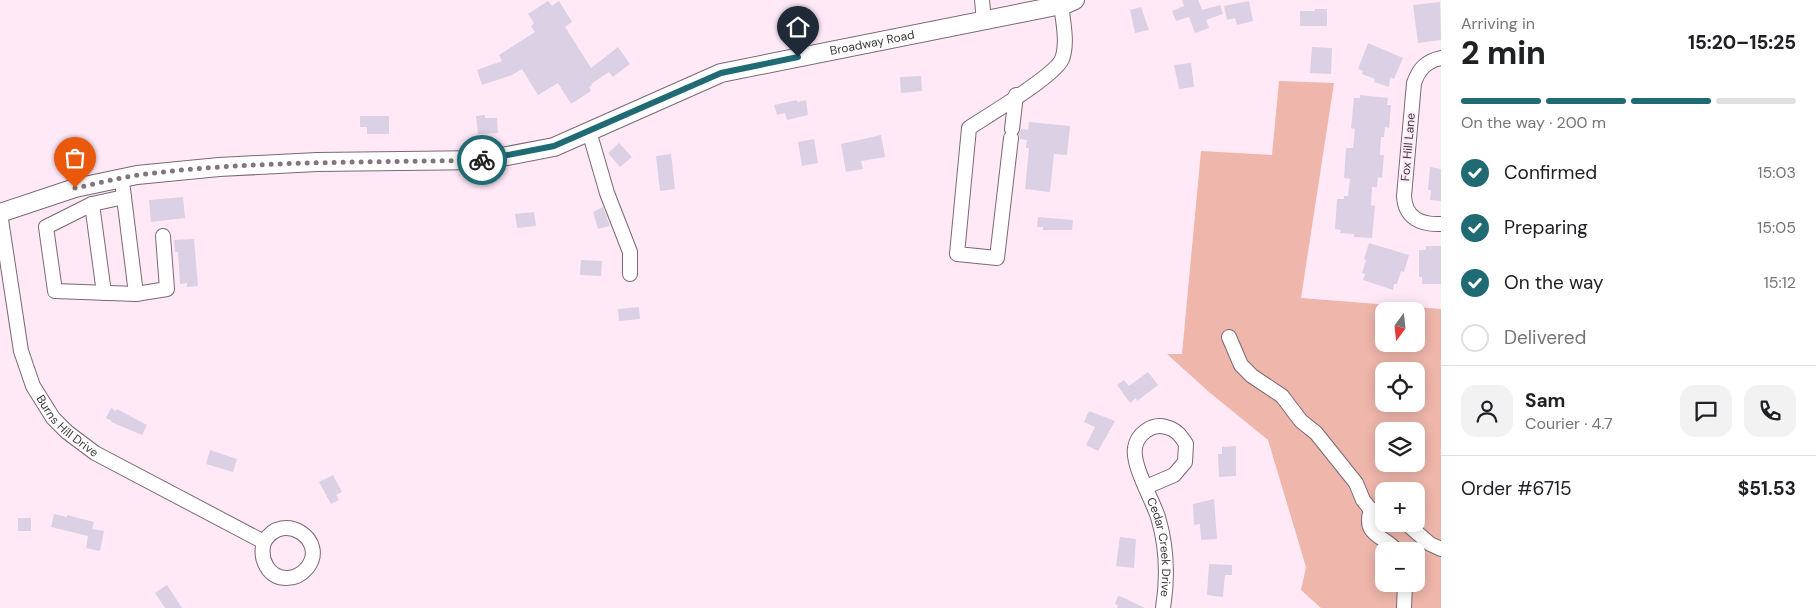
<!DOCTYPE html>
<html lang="en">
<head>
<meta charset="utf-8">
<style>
  :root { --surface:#fff; --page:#f2f2f2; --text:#202124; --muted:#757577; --line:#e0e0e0; --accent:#1f6a73 }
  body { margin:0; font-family:"DM Sans",sans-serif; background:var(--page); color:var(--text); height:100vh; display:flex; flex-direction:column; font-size:19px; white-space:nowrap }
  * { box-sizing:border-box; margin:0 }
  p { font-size:16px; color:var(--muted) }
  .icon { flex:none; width:28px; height:28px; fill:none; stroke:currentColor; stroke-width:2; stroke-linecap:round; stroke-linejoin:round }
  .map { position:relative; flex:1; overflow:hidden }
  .drawer { display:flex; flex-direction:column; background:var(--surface); width:375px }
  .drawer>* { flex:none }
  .needle { width:32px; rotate:195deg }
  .tools { position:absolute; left:1375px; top:302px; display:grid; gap:10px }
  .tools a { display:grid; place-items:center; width:50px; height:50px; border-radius:10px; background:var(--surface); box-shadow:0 2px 12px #0003; font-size:25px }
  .pin { position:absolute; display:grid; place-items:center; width:42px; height:42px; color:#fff; margin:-51px -21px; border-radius:50% 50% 50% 0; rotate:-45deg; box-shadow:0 0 5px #0007 }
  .pin .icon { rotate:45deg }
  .courier { position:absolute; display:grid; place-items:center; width:50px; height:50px; margin:-25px; border:4px solid #1f6a73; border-radius:50%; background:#fff; color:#222; box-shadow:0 1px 6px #0007 }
  .summary em { font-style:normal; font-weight:800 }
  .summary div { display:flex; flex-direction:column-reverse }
  .summary { display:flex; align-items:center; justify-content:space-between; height:85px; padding:0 20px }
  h1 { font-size:32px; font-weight:800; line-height:38px }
  .bar { display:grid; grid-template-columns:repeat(4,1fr); gap:8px 5px; align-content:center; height:60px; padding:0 20px }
  .bar i { height:6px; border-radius:4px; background:var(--line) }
  .bar .current { background:var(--accent) }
  .bar p { grid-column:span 4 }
  .line { display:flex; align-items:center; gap:12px; padding:0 20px; border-top:1px solid var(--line) }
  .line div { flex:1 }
  .round { display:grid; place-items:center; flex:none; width:52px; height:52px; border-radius:15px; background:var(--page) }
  ol { padding:0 20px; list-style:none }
  li { display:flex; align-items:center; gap:15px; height:55px }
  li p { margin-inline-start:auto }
  li .icon { padding:5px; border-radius:50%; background:var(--accent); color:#fff; stroke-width:4 }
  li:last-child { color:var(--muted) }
  li i { width:28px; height:28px; border:2px solid var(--line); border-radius:50% }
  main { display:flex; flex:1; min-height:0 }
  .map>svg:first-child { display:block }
  .green { fill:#efb6ab; fill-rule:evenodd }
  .building { fill:#dcd0e4 }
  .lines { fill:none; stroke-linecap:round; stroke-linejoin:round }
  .minor-casing { stroke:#7b6875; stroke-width:16 }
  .major-casing { stroke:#7b6875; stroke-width:20 }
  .minor { stroke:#fff; stroke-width:14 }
  .major { stroke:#fff; stroke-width:18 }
  .done { stroke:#82757d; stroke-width:5; stroke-dasharray:0 9 }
  .route { stroke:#1f6a73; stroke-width:6 }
  .labels { text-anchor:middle; stroke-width:4; stroke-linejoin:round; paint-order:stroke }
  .street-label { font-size:12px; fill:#3f373c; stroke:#ffe9f7 }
</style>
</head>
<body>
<main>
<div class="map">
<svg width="1441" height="608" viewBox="0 0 1441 608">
  <rect width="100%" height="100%" fill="#ffe9f7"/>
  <!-- green -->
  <path class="green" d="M1279,81L1334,83L1301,298L1441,309V608H1321L1301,590L1306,567L1268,440L1209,392L1167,354H1182L1201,151L1272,155ZM1384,311H1416V344H1384ZM1384,371H1416V404H1384ZM1384,431H1416V464H1384ZM1384,491H1416V524H1384ZM1384,551H1416V584H1384Z"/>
  <!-- building -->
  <g class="building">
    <polygon points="1182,0 1198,0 1202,10 1220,5 1223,14 1206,20 1209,28 1195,33 1189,17 1176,21 1172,11 1184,6"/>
    <polygon points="548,1 552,6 559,1 572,22 565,27 591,68 618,47 630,64 613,77 609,72 591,84 592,85 589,87 591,91 571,104 558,83 538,95 522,69 512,75 482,85 477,70 502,61 499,55 535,32 531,26 534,23 528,14"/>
    <polygon points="1249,1 1253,21 1237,25 1235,18 1227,20 1224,6"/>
    <polygon points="1440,2 1441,40 1418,43 1413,5"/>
    <polygon points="1141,7 1149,30 1135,33 1130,10"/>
    <polygon points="1315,9 1327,9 1327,26 1300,26 1300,11 1315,11"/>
    <polygon points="1368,43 1403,58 1394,79 1390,77 1389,87 1374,82 1375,79 1362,74 1363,71 1358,69"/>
    <polygon points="1312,47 1332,48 1331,74 1310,73"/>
    <polygon points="1191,63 1194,87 1179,89 1174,65"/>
    <polygon points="921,76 922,91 901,93 900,77"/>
    <polygon points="1360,95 1388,98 1387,105 1391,105 1389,128 1385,127 1384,137 1381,137 1380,155 1384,155 1382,178 1378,177 1377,187 1372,187 1371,205 1375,206 1372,238 1354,237 1354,234 1340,233 1341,230 1335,229 1337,199 1344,199 1344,196 1348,196 1350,179 1344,178 1346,148 1353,148 1355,129 1351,128 1354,98 1360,98"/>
    <polygon points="797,100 797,102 806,100 808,115 787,120 785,113 777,115 774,105"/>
    <polygon points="485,115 485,118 497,118 498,133 478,134 476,116"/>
    <polygon points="360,116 389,116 389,134 367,134 367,127 360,127"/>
    <polygon points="1029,122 1070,126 1067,155 1054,154 1050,192 1025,189 1029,148 1026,148 1027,140 1020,139 1019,134 1021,129 1028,130"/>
    <polygon points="881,135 885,157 861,161 863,169 846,172 841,144"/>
    <polygon points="814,139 818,163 802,166 798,142"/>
    <polygon points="619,143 632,157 620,167 608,153"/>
    <polygon points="671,154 675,189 660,191 656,156"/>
    <polygon points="1430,167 1441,169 1441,201 1430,200 1431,190 1428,190"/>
    <polygon points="183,197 185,218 151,222 149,200"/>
    <polygon points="603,207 610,226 598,229 593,212"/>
    <polygon points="534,212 536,226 517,228 515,214"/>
    <polygon points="1038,217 1073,220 1072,230 1043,230 1043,227 1037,227"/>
    <polygon points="194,239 198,286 187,287 187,283 180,284 178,252 175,252 174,240"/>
    <polygon points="1369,243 1409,255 1404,272 1401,271 1397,284 1394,284 1393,290 1363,280 1365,274 1362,273 1366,260 1364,259"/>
    <polygon points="1426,246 1441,246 1441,284 1422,284 1422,277 1419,277 1419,250 1426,250"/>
    <polygon points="581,260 602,261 601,276 580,275"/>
    <polygon points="639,307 640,319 619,321 618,309"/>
    <polygon points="1148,372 1158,385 1137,401 1136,398 1130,403 1117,385 1124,380 1129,386"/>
    <polygon points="111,408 116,411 117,409 147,425 142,435 111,422 112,421 106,418"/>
    <polygon points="1089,411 1115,421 1098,451 1086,445 1095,427 1084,422"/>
    <polygon points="1236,446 1236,476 1219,477 1218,454 1222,454 1222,447"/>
    <polygon points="210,450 237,459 233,472 206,464"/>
    <polygon points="333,475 342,492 336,495 339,500 331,504 319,482"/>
    <polygon points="1214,499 1217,539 1201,540 1200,524 1194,525 1193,504"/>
    <polygon points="54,514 67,517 67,515 94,522 92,529 104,531 100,551 86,548 88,536 51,527"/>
    <rect x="18" y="518" width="13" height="13"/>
    <polygon points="1120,537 1136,539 1134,568 1116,566"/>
    <polygon points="1209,564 1232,565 1232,575 1225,575 1223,597 1207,595"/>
    <polygon points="167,585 175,597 182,608 165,608 155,593"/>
    <polygon points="1118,596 1122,597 1145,608 1117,608 1118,605 1115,604"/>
  </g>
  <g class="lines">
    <defs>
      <g id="minor">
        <polyline points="982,0 984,21"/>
        <path d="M1441,58C1426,61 1419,69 1414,83L1404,196C1405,218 1421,225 1441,224"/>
        <polyline points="1012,129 1016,95"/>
        <polyline points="589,131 607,193 630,252 630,274"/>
        <path d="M1011,138L997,258L957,254L969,128C987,116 1055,76 1062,59C1068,44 1063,21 1061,5"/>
        <polyline points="123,189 136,294 167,289 163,236"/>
        <polyline points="124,197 92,204 46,227 55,291 136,294"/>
        <polyline points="92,204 104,293"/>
        <path id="s1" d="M0,213L21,351L33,386L53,418L67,432L95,453L264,542C283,509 329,541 307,568C302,574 295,578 287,578C268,578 259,559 264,542"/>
        <polyline points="1229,337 1241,365 1252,376 1282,396 1301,421 1316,433 1356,483 1363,500 1371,510"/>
        <path id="s2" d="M1146,487L1174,475L1185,462L1186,444C1181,436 1176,429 1166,427C1152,423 1137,434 1135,448C1132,465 1152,499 1158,517C1167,547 1168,577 1163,608"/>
        <path d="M1384,512L1371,510C1362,536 1384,535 1397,551"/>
        <polyline points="1407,524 1430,544 1441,549"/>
        <polyline points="1404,608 1405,584"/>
      </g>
      <g id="major">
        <path id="s3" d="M0,213L75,188L137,175L219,167L317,162L486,160L554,147L721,73L1066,4L1075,0"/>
      </g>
    </defs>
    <!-- minor casing -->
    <use href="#minor" class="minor-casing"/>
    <!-- major casing -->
    <use href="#major" class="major-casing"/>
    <!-- minor -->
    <use href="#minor" class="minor"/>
    <!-- major -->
    <use href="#major" class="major"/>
  </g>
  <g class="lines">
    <!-- done -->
    <path class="done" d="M75,188C96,184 117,178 138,175C252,160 367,163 482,160"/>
    <!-- route -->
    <polyline class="route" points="482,160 554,146 721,73 798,57"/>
  </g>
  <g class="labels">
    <!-- street labels -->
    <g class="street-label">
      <text dy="4" stroke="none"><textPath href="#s3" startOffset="898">Broadway Road</textPath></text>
      <text transform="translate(1408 147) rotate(-85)" y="4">Fox Hill Lane</text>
      <text dy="4" stroke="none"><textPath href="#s1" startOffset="230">Burns Hill Drive</textPath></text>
      <text dy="4" stroke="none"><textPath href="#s2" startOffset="238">Cedar Creek Drive</textPath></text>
    </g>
  </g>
</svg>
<div class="tools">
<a><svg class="needle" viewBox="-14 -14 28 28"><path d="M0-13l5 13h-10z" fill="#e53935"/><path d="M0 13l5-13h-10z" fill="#757577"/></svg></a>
<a><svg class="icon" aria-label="locate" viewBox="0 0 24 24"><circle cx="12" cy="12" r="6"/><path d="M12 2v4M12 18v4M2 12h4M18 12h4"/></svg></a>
<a><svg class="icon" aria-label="layers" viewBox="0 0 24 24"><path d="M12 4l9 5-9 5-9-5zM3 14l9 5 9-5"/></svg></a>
<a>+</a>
<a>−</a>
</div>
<div class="pin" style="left:75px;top:188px;background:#ea580c"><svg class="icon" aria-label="bag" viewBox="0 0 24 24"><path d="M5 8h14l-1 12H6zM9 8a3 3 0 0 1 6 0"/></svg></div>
<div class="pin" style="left:798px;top:57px;background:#1f2937"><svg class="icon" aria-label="home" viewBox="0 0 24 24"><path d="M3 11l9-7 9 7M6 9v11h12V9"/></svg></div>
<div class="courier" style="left:482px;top:160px"><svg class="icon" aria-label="bike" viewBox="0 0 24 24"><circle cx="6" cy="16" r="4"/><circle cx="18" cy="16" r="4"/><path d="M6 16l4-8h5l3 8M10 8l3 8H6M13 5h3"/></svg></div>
</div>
<section class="drawer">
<div class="summary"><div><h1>2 min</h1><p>Arriving in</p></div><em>15:20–15:25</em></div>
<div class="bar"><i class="current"></i><i class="current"></i><i class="current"></i><i></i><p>On the way · 200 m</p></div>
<ol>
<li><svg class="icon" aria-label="check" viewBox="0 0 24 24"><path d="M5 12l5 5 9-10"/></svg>Confirmed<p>15:03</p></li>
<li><svg class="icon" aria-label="check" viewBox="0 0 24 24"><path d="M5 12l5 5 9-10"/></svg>Preparing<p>15:05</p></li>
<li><svg class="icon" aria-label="check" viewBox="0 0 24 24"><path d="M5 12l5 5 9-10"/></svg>On the way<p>15:12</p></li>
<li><i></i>Delivered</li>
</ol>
<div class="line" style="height:90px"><a class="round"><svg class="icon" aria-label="person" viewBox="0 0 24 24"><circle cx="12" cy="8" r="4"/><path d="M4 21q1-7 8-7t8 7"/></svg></a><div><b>Sam</b><p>Courier · 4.7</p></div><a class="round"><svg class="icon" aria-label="chat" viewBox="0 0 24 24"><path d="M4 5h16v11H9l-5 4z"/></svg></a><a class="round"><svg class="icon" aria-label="phone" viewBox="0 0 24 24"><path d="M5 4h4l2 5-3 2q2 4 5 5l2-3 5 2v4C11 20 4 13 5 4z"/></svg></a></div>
<div class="line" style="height:65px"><div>Order #6715</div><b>$51.53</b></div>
</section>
</main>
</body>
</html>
